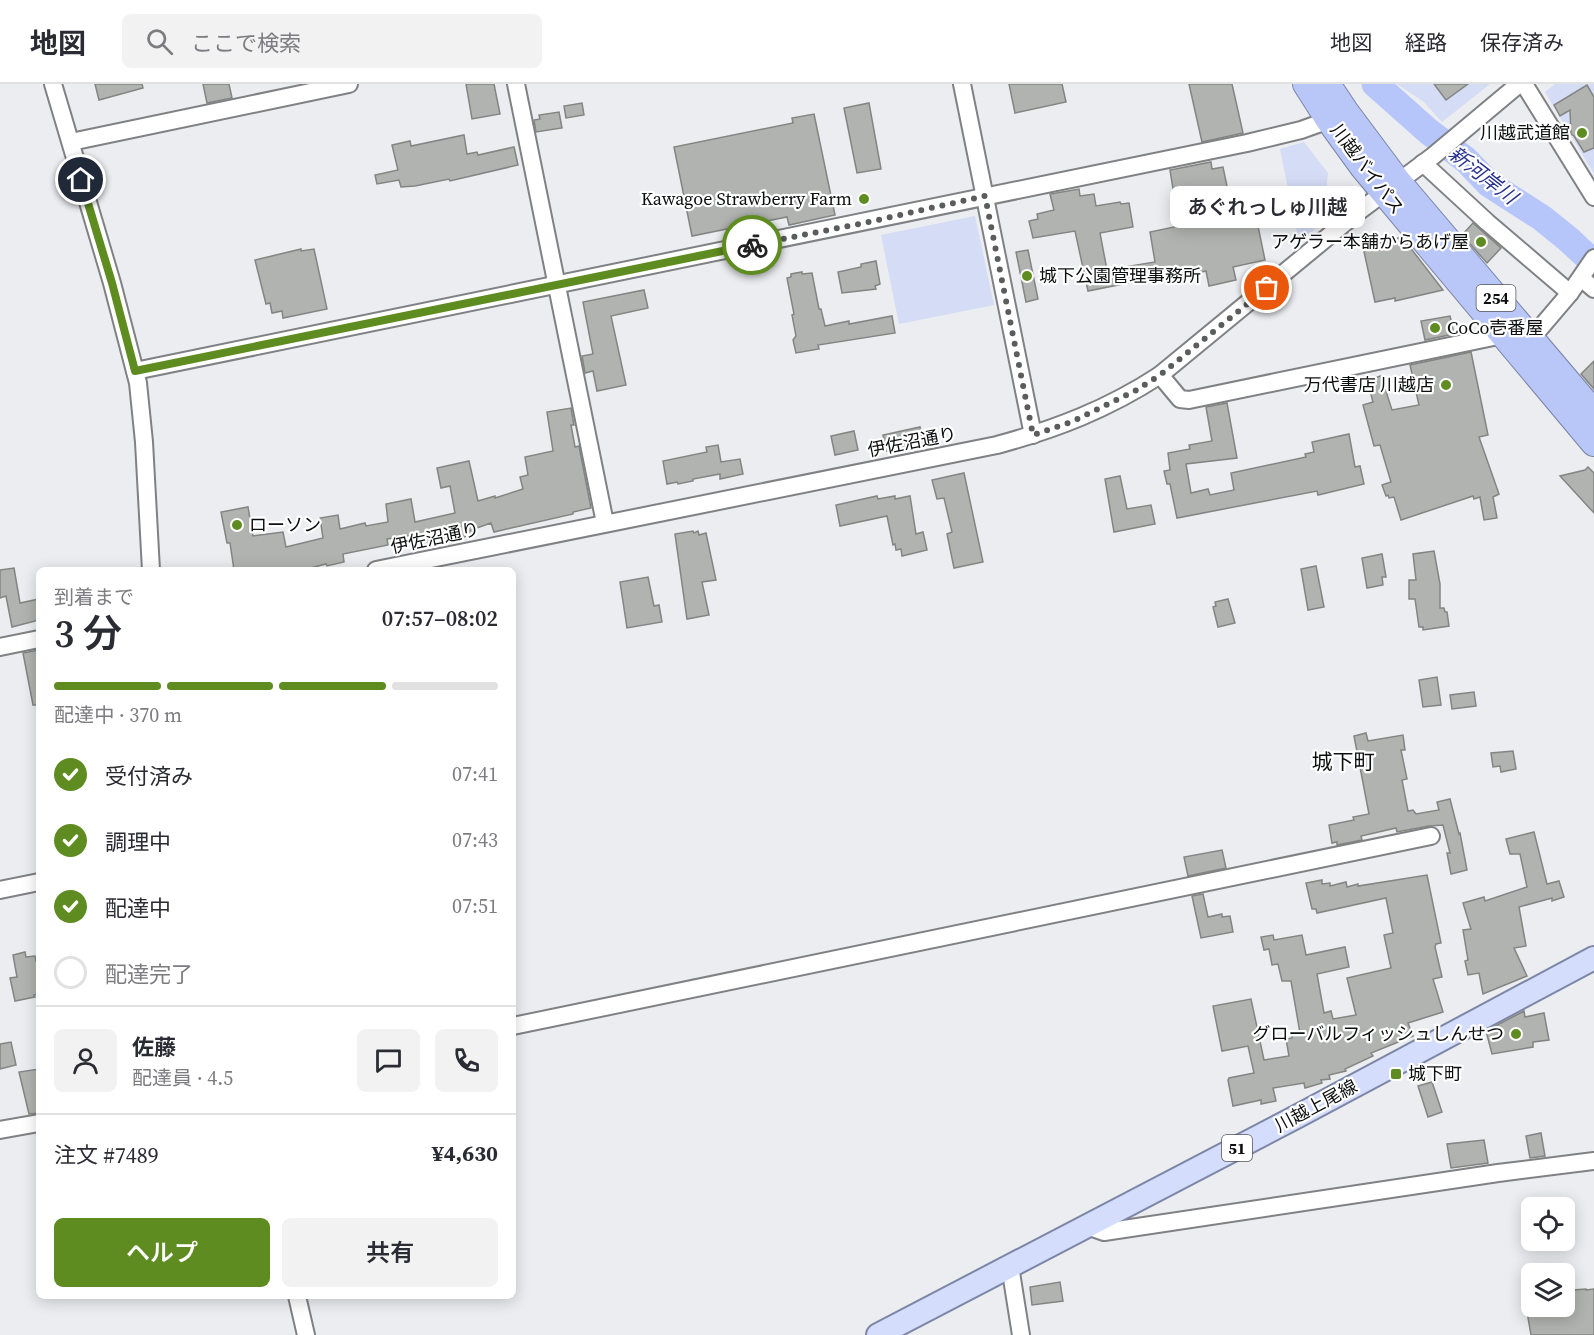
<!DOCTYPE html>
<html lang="ja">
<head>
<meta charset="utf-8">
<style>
  :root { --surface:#fff; --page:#f2f2f3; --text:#2b2b33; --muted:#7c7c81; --line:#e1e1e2; --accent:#5e8c20 }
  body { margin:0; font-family:"Source Serif 4","Noto Sans JP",serif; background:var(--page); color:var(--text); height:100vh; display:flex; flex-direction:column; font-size:22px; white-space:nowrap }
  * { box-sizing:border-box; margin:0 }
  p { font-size:20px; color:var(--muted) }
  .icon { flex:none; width:33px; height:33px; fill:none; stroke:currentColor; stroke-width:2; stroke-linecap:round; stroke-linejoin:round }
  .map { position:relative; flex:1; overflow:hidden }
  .details { position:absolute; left:36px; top:483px; width:480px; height:732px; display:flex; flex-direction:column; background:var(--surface); border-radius:9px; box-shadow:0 3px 15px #0003 }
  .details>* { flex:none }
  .buttons { position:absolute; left:1521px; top:1113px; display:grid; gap:12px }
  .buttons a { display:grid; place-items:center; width:54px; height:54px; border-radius:9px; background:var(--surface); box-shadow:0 3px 15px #0003; font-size:30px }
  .pin { position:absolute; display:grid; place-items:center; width:51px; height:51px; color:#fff; margin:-26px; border:3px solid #fff; border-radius:50%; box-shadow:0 2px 6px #0007 }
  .courier { position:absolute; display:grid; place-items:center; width:60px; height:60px; margin:-30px; border:4px solid #5e8c20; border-radius:50%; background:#fff; color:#222; box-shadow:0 2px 8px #0007 }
  .bubble { position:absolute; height:42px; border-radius:9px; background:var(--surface); box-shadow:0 3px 15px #0003; font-size:20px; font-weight:600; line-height:42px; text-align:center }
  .headline em { font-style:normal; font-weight:600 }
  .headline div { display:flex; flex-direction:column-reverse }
  .headline { display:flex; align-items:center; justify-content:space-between; height:102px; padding:0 18px }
  h1 { font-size:39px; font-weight:600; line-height:45px }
  .bar { display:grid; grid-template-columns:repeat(4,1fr); gap:9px 6px; align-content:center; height:72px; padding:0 18px }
  .bar i { height:8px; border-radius:4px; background:var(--line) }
  .bar .current { background:var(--accent) }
  .bar p { grid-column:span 4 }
  .line { display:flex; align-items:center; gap:15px; padding:0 18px; border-top:2px solid var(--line) }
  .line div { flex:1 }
  .round { display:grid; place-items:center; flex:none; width:63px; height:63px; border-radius:9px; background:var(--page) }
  ol { padding:0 18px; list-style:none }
  li { display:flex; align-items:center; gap:18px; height:66px }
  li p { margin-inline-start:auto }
  li .icon { padding:6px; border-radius:50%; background:var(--accent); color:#fff; stroke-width:4 }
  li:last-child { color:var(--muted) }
  li i { width:33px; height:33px; border:3px solid var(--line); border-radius:50% }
  .cta { display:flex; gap:12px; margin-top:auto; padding:12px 18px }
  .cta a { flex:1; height:69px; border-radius:9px; background:var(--accent); color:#fff; font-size:24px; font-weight:600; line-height:69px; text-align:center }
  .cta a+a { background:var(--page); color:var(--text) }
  header { display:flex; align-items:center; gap:36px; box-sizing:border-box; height:84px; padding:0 30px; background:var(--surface); border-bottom:2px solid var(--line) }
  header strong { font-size:28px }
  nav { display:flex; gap:33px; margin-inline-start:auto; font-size:21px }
  .search { width:420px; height:54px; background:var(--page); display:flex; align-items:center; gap:15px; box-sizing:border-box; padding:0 21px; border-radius:9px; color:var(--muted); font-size:22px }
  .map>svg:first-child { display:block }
  .green { fill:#d4dcf6 }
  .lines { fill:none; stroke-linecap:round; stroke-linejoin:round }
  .river { stroke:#b7c6fa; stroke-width:27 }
  .building { fill:#b1b3b0; stroke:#838582; stroke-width:1.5 }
  .minor-casing { stroke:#808184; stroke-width:20 }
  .major-casing { stroke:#7c86a6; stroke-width:26 }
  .highway-casing { stroke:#7c86a6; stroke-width:28 }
  .minor { stroke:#fff; stroke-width:16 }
  .major { stroke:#d4ddfb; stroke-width:22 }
  .highway { stroke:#b8c6f8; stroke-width:26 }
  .done { stroke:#5b5c5e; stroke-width:6; stroke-dasharray:0 10.8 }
  .route { stroke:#5e8c20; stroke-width:8 }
  .poi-dot { fill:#5e8c20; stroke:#fff; stroke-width:2 }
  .labels { text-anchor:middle; stroke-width:4.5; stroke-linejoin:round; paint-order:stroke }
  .shield { fill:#fff; stroke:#565657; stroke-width:1.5 }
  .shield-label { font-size:16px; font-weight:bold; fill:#0d0e0f }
  .poi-label { font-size:18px; fill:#0d0e0f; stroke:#fff; text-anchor:end }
  .street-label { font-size:18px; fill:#0d0e0f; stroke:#fff }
  .water-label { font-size:20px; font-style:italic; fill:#27308f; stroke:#fff }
  .quarter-label { font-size:21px; fill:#0d0e0f; stroke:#fff }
</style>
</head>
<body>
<header>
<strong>地図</strong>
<div class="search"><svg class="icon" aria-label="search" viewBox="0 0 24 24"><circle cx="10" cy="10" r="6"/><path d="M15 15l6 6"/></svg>ここで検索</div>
<nav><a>地図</a><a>経路</a><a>保存済み</a></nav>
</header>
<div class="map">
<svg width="1594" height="1251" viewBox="0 0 1594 1251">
  <rect width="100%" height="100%" fill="#ebedf0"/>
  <!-- green -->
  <g class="green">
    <polygon points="1397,0 1490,0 1442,38 1424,18"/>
    <polygon points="1555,0 1594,0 1594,90 1545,8"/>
    <polygon points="1304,58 1328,89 1323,139 1299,158 1280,65"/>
    <polygon points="975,132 994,221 899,240 881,151"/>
  </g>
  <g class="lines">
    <!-- river -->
    <polyline class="river" points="1375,0 1428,47 1466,76 1489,100 1542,134 1568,155 1594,179"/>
  </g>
  <!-- building -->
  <g class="building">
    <polygon points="95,0 142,0 143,4 99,16"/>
    <polygon points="203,0 229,0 232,14 207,19"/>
    <polygon points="466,0 494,0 500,30 472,35"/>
    <polygon points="1009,0 1062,0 1066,18 1015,29"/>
    <polygon points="1189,0 1232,0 1243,49 1202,58"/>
    <polygon points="1434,0 1468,0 1446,16"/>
    <polygon points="1587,1 1594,13 1594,64 1584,68 1574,52 1571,50 1570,26 1560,32 1554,21"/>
    <polygon points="582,19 584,31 566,34 564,22"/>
    <polygon points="869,19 881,85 857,89 844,24"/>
    <polygon points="559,28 562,44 536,48 534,36 540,35 539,31"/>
    <polygon points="814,30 835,131 789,141 787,133 692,152 674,63 793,39 792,34"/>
    <polygon points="464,51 467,70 477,68 478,71 514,63 518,81 450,97 449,95 415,102 401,103 399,96 377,100 375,91 398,86 392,61 410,57 411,62"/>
    <polygon points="1211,78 1212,85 1223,83 1229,112 1251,108 1265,176 1233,183 1236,196 1209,202 1206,187 1194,190 1188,187 1088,207 1075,147 1033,154 1029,137 1038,135 1037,130 1054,126 1050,110 1079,105 1080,112 1094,110 1096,122 1120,118 1121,120 1129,119 1133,143 1100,149 1107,186 1155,178 1150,148 1179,142 1170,86"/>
    <polygon points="1473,139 1501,164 1487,179 1462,151"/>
    <polygon points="1402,153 1443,206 1395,217 1395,214 1375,218 1363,163"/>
    <polygon points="301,165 301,167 314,165 327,225 283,234 282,227 272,229 270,219 266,220 255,176"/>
    <polygon points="1028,166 1038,215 1026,218 1016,168"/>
    <polygon points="876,177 880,200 875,202 876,205 842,209 838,188 861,183 861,180"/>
    <polygon points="802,188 802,190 812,189 819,225 821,225 825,242 849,237 849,240 892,232 895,249 818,261 819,265 796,269 793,256 796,252 792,231 794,230 787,194 791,193 791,190"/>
    <polygon points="644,206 648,224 611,232 626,301 597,307 593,287 585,289 582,272 593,270 583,218"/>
    <polygon points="1450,232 1454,250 1425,256 1421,237"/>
    <polygon points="1471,268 1488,351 1479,353 1499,410 1493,413 1497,434 1484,436 1480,413 1474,415 1473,412 1401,436 1394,413 1389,414 1388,411 1386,412 1382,401 1391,398 1380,361 1374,362 1363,321 1373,318 1367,296 1381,292 1392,326 1419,321 1410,281"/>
    <polygon points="1594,277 1594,305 1581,290"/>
    <polygon points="1227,319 1237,374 1186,380 1191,409 1208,405 1210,411 1234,406 1231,389 1306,373 1305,370 1314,368 1312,358 1349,350 1355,383 1360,382 1364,400 1318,411 1317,407 1177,434 1170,400 1167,400 1164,387 1170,386 1168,369 1190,365 1189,361 1212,357 1206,323"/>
    <polygon points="571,324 574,341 571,341 575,363 579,362 591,424 573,428 573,430 494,448 491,439 471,446 472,451 424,463 421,450 387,455 388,461 343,470 344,478 327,482 326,480 303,486 234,486 230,459 227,459 221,428 248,423 253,452 283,448 286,463 323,454 320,434 338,431 340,445 365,439 366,442 388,438 386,420 411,415 415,438 455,429 450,402 441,404 437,384 469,377 478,417 495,412 495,414 523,405 520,393 528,391 525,373 553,367 547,328"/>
    <polygon points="920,343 923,360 886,367 883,351"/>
    <polygon points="854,347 858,366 835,371 831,352"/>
    <polygon points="718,361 721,378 740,375 743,390 720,395 720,390 693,395 693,397 678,400 677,398 667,400 663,377 707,368 706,363"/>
    <polygon points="1588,383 1594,389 1594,429 1560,392 1585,386"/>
    <polygon points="964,389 983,478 954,484 947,450 952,448 944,414 937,415 932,396"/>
    <polygon points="1120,392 1127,425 1151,421 1155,440 1114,448 1105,395"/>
    <polygon points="877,412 878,415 895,412 895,415 910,412 916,450 923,448 927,466 902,472 901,465 896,466 895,460 893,461 887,432 840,442 836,421"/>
    <polygon points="693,447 694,449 698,447 699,451 706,449 716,496 702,498 709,531 687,535 675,450"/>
    <polygon points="1434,467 1440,500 1440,524 1444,524 1445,528 1447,528 1449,542 1423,546 1423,543 1419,543 1415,515 1409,515 1409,496 1416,496 1413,470"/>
    <polygon points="1382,470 1386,493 1382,493 1383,501 1367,504 1362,474"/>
    <polygon points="1316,482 1324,523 1308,526 1301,485"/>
    <polygon points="14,484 20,519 39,515 39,536 12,543 6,512 0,514 0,486"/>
    <polygon points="648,493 654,522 659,521 662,538 627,544 620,498"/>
    <polygon points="1228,515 1235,539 1218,543 1213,523 1216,522 1215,518"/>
    <polygon points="39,566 39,621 33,621 23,569"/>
    <polygon points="1437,593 1441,621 1423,623 1419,596"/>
    <polygon points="1474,608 1476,622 1452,625 1450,611"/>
    <polygon points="1366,649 1368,657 1403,651 1405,666 1401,666 1407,695 1402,696 1408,727 1413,726 1416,730 1439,726 1437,718 1450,715 1459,750 1460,749 1467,786 1451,790 1447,769 1450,769 1443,741 1429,742 1397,748 1396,744 1361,752 1362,756 1337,761 1337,758 1332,759 1329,741 1354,736 1353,733 1369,730 1354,652"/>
    <polygon points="1513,667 1516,685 1501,688 1500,682 1493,683 1491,669"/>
    <polygon points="1534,748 1547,800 1559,797 1564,813 1552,817 1552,814 1519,823 1526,862 1514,864 1527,892 1483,910 1479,889 1468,891 1465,877 1468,876 1463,846 1471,845 1463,819 1484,813 1485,817 1527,803 1520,770 1510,770 1506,755"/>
    <polygon points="1222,766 1226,784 1188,792 1184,773"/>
    <polygon points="1427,791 1441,859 1436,860 1435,863 1442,893 1433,895 1443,928 1408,939 1413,952 1371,969 1373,972 1345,985 1346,987 1329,991 1330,995 1321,996 1322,999 1305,1004 1304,999 1273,1004 1276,1017 1261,1020 1261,1016 1233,1022 1228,996 1229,994 1254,989 1248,962 1222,967 1213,922 1251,915 1264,976 1289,972 1286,955 1292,954 1292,950 1300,949 1291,897 1282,897 1278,880 1272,881 1269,865 1264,866 1261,853 1273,851 1274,856 1302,851 1306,871 1345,863 1349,883 1317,890 1324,929 1331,927 1333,935 1356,931 1347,894 1391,884 1384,851 1393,849 1386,814 1317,829 1316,825 1312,825 1306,799 1322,796 1322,800 1330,799 1330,802 1346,798 1347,803 1358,800 1358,802"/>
    <polygon points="1203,810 1208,833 1222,830 1222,833 1230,832 1233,848 1201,854 1192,812"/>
    <polygon points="25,868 26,873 35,872 36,877 38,877 39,910 34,911 35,913 15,917 10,894 17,893 13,871"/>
    <polygon points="1524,927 1525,933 1544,929 1549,956 1533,958 1533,963 1492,970 1486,947"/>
    <polygon points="11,958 16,981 0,985 0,960"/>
    <polygon points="39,985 39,1029 29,1030 19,988"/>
    <polygon points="1432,998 1442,1028 1428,1033 1418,1002"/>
    <polygon points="1541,1049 1545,1072 1530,1074 1526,1052"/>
    <polygon points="1484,1056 1488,1079 1451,1084 1447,1060"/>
    <polygon points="1060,1198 1063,1217 1032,1221 1030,1203"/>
    <polygon points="1586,1205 1586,1206 1594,1205 1594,1251 1531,1251 1526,1222 1564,1222 1564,1210 1573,1209 1573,1206"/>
  </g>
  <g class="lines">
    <defs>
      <g id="minor">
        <polyline points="53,0 112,199 138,299 144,358 151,486"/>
        <polyline points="516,0 605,439"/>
        <polyline points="962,0 1033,351"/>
        <polyline points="1524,0 1594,113"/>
        <polyline points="71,58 349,0"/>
        <polyline points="1423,79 1487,138 1570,209"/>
        <polyline points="1581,194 1594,205"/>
        <polyline points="1530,256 1570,209 1594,174"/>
        <polyline points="135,287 1247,59 1301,46 1329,36"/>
        <polyline points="1160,291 1180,315 1189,316 1503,251"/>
        <path d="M376,486L997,361C1056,345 1108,325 1160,291L1358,128L1433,72L1519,0"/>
        <polyline points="0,563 39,555"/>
        <polyline points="0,806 39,798"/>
        <polyline points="513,942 1431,752"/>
        <polyline points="0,1046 39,1039"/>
        <polyline points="1087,1142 1104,1148 1498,1089 1594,1077"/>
        <polyline points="1010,1182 1021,1251"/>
        <polyline points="297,1212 306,1251"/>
      </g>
      <polyline id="major" points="878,1251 1298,1032 1594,874"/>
      <g id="highway">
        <polyline points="1306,0 1329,36 1363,83 1594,359"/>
        <polyline points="1327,0 1345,27 1398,98 1594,329"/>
      </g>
    </defs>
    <!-- minor casing -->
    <use href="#minor" class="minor-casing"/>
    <!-- major casing -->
    <use href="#major" class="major-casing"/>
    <!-- highway casing -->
    <use href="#highway" class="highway-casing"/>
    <!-- minor -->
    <use href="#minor" class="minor"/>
    <!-- major -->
    <use href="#major" class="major"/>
    <!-- highway -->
    <use href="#highway" class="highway"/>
  </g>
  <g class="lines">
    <!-- done -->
    <polyline class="done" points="752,161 864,139 985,112 1033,351 1071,338 1135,307 1160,291 1267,204"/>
    <!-- route -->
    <polyline class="route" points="81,96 112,199 135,287 752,161"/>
  </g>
  <!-- markers -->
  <g class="poi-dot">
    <circle cx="1582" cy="49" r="6"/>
    <circle cx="864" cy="115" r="6"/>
    <circle cx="1481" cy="158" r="6"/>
    <circle cx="1027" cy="192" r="6"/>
    <circle cx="1435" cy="244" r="6"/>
    <circle cx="1446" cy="301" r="6"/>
    <circle cx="237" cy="441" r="6"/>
    <circle cx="1516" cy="950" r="6"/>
    <rect x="1390" y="984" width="12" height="12" rx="3"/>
  </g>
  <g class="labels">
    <!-- shield labels -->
    <g class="shield">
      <rect x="1476.5" y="201" width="39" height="26" rx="4.5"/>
      <rect x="1222" y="1051" width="30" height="26" rx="4.5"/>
    </g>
    <g class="shield-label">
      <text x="1496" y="220">254</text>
      <text x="1237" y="1070">51</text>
    </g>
    <!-- poi labels -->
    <g class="poi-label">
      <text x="1570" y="55">川越武道館</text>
      <text x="852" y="121">Kawagoe Strawberry Farm</text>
      <text x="1469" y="164">アゲラー本舗からあげ屋</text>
      <text x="1039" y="198" text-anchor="start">城下公園管理事務所</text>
      <text x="1447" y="250" text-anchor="start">CoCo壱番屋</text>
      <text x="1434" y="307">万代書店 川越店</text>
      <text x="249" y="447" text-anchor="start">ローソン</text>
      <text x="1504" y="956">グローバルフィッシュしんせつ</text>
      <text x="1408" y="996" text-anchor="start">城下町</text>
    </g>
    <!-- street labels -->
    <g class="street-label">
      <text transform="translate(1367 85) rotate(53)" y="6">川越バイパス</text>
      <text transform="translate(912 358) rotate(-11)" y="6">伊佐沼通り</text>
      <text transform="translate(435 454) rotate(-12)" y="6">伊佐沼通り</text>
      <text transform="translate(1316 1022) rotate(-28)" y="6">川越上尾線</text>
    </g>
    <!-- water labels -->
    <g class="water-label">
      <text transform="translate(1483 91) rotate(38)" y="7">新河岸川</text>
    </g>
    <!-- quarter labels -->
    <g class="quarter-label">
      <text x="1343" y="685">城下町</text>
    </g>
  </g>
</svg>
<div class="buttons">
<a><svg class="icon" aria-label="locate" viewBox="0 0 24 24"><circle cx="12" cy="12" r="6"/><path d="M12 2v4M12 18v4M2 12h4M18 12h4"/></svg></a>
<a><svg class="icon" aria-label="layers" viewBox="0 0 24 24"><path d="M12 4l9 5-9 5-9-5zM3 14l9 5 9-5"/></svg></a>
</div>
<div class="pin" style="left:1267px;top:204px;background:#ea580c"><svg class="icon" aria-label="bag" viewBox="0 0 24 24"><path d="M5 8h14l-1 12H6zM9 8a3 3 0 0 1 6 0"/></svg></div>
<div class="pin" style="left:81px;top:96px;background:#1f2937"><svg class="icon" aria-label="home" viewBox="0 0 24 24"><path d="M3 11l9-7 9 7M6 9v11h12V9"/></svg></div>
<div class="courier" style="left:752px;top:161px"><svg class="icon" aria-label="bike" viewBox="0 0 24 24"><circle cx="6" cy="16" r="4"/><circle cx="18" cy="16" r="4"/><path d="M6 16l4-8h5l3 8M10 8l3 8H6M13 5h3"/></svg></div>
<div class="bubble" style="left:1170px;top:102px;width:195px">あぐれっしゅ川越</div>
<section class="details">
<div class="headline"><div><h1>3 分</h1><p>到着まで</p></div><em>07:57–08:02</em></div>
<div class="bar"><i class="current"></i><i class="current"></i><i class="current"></i><i></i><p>配達中 · 370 m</p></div>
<ol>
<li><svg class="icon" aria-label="check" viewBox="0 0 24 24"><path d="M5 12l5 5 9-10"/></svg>受付済み<p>07:41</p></li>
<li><svg class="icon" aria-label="check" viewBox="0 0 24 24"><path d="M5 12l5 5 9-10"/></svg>調理中<p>07:43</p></li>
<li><svg class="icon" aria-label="check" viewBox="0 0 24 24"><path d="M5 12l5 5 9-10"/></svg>配達中<p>07:51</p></li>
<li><i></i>配達完了</li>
</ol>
<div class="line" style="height:108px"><a class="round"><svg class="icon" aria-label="person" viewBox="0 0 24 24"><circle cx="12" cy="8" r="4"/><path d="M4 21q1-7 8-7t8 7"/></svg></a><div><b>佐藤</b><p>配達員 · 4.5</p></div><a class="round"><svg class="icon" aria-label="chat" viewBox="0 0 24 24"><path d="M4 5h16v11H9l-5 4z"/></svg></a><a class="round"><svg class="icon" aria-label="phone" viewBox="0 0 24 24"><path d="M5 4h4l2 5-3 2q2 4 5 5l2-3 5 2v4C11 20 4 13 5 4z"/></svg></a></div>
<div class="line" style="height:78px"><div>注文 #7489</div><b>¥4,630</b></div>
<div class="cta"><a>ヘルプ</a><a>共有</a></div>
</section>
</div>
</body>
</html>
